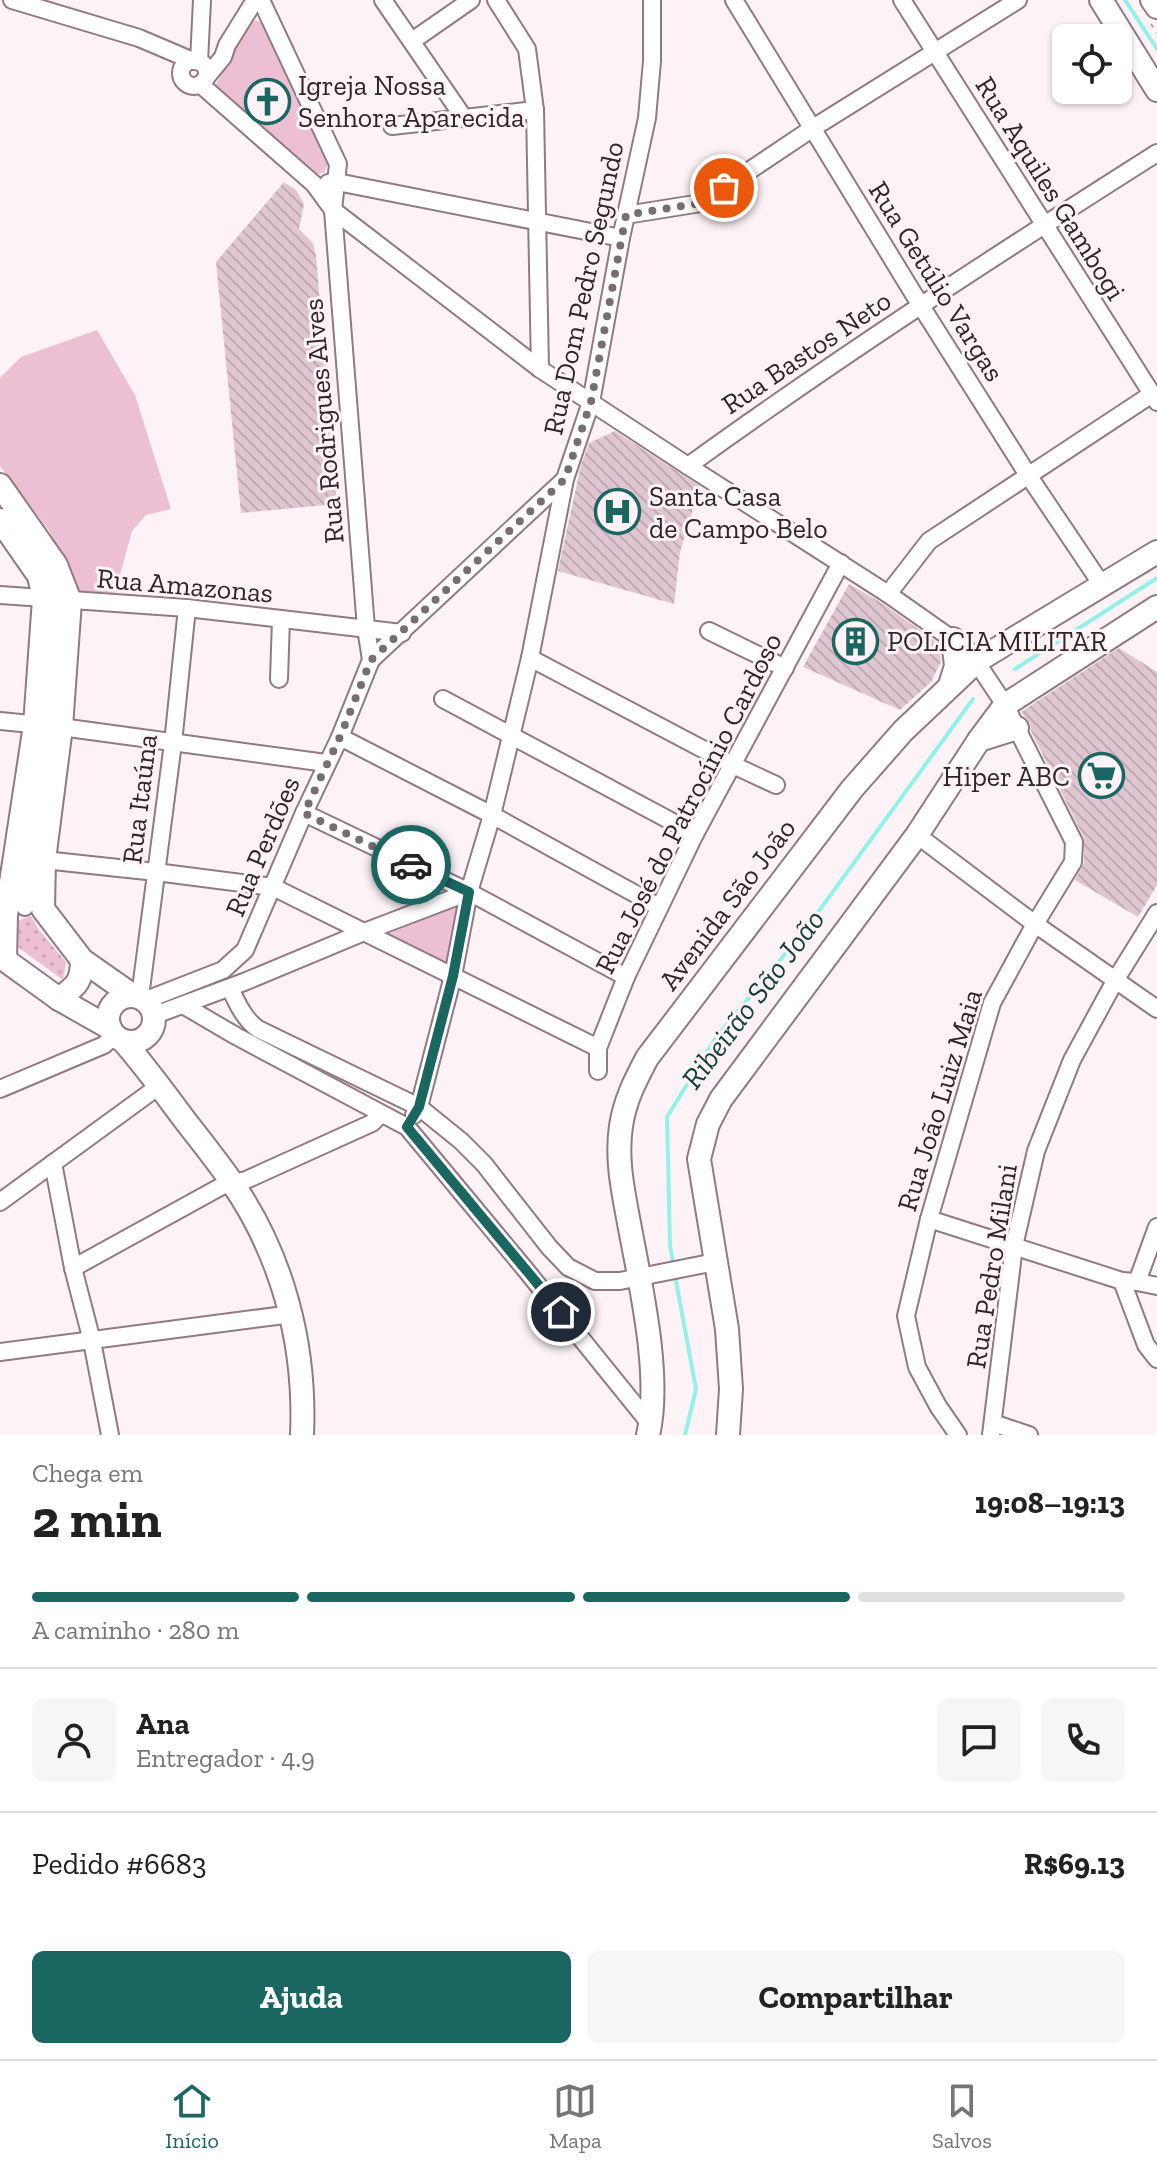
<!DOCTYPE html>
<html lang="pt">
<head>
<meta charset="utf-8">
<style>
  :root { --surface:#fff; --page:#f6f6f6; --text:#222; --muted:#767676; --line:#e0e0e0; --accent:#1a6660 }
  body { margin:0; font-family:"Zilla Slab",serif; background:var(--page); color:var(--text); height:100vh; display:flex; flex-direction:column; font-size:30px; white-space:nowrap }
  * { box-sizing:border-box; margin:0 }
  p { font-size:26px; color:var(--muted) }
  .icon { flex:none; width:44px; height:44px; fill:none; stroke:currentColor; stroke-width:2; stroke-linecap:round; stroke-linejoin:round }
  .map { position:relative; height:1435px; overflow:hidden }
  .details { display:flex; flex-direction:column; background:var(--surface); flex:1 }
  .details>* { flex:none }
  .fabs { position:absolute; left:1052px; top:24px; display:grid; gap:16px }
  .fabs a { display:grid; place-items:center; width:80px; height:80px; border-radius:12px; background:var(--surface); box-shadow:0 2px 6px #0004; font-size:40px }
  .pin { position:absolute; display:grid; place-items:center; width:68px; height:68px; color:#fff; margin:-34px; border:4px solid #fff; border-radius:50%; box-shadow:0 2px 8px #0007 }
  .courier { position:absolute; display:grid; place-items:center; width:80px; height:80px; margin:-40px; border:6px solid #1a6660; border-radius:50%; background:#fff; color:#222; box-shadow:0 2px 10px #0007 }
  .head em { font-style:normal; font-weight:800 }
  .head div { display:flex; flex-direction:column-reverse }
  .head { display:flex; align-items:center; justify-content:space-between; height:136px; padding:0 32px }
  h1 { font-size:52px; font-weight:800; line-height:60px }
  .bar { display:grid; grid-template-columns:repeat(4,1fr); gap:12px 8px; align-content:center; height:96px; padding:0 32px }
  .bar i { height:10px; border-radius:6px; background:var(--line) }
  .bar .on { background:var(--accent) }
  .bar p { grid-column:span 4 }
  .line { display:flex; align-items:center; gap:20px; padding:0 32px; border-top:2px solid var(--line) }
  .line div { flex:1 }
  .round { display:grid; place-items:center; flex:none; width:84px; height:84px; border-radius:12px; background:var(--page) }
  .cta { display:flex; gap:16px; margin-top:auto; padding:16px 32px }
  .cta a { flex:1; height:92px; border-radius:12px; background:var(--accent); color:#fff; font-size:32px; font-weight:800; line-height:92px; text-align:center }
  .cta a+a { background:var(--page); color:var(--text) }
  .tabs { display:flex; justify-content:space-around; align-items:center; height:112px; border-top:2px solid var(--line); background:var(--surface); font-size:22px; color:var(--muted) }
  .tabs a { display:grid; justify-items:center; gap:4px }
  .tabs .on { color:var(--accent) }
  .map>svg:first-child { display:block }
  .grass { fill:url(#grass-dots) }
  .park { fill:#edbfd2 }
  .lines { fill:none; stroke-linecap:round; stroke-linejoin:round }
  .stream { stroke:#93f2e8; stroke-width:4 }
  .building { fill:url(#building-back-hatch) }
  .minor-casing { stroke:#907a83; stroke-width:20 }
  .major-casing { stroke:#907a83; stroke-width:26 }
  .path { stroke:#aea4a8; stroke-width:2; stroke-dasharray:4 6; stroke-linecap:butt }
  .minor { stroke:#fff; stroke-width:16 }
  .major { stroke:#fff; stroke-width:22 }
  .done { stroke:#786e72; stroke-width:8; stroke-dasharray:0 14.4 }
  .route { stroke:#1a6660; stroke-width:10 }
  .labels { text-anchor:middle; stroke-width:6; stroke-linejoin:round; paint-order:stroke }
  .poi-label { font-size:28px; fill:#30262a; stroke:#fdf3f7; text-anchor:start }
  .street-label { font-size:28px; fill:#30262a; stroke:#fdf3f7 }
  .water-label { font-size:30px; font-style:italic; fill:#133f3b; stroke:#fdf3f7 }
</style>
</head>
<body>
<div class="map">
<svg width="1157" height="1435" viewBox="0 0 1157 1435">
  <defs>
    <pattern id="grass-dots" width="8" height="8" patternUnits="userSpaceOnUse" patternTransform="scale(2)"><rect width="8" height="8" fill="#edbfd2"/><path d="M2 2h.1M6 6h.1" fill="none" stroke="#cca4b4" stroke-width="1.8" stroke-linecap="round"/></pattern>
    <pattern id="building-back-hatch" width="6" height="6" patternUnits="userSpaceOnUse" patternTransform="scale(2)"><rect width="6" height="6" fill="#dfc6d0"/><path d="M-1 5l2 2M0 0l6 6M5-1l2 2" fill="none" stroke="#c0aab3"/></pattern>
  </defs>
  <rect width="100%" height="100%" fill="#fdf3f7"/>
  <!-- grass -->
  <polygon class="grass" points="31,916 39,930 66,962 63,980 11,942 15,922"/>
  <!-- park -->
  <g class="park">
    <polygon points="256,20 266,25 329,161 324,173 318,174 220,95 216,84 249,24"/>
    <polygon points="97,330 135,395 171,509 146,515 132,531 115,593 79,591 50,532 0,466 0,378 21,357"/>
    <polygon points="462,904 449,968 386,935"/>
  </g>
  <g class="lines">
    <!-- stream -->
    <g class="stream">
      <polyline points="1125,0 1157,49"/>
      <polyline points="1015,669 1157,578"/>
      <polyline points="674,1268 670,1246 667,1117 715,1039 808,926 973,699"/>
      <polyline points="675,1276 696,1389 685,1435"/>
    </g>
  </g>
  <!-- building -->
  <g class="building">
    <polygon points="284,182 296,190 304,204 299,229 313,243 316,256 337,504 241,513 216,262"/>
    <polygon points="615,431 700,486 680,552 674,604 558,571 581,465 589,443"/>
    <polygon points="849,584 882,603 939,644 941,662 931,682 900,710 803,667"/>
    <polygon points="1119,648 1157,672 1157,885 1138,917 1075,880 1084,863 1084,838 1031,731 1030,723 1021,712"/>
  </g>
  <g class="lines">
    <defs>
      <g id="minor">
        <polyline points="12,0 139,38 193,61"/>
        <polyline points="261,0 338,164 333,210 366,628 371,660"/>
        <polyline points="383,0 464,118"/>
        <polyline points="496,0 527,49 535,110 540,369"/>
        <polyline points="734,0 921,306 1028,475 1102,585"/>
        <polyline points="902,0 1157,402"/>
        <polyline points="412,41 471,0"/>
        <circle cx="194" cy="73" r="13"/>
        <polyline points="199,62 202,0"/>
        <polyline points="205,79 223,57 227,45 255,0"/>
        <polyline points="200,84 314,184 333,210 540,369 688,466 888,594 969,651 1005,705 1074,842 1073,862 1035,924 992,1003 929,1219 906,1316 917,1367 938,1406 958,1435"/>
        <polyline points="392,126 535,110"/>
        <polyline points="328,183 337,182 621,238"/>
        <polyline points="626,215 701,203 813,128 1018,0"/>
        <path d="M688,466C840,356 998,254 1157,153"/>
        <polyline points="888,594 929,541 1152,394"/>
        <polyline points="0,595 187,608 402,633"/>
        <polyline points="709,631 785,668"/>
        <polyline points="530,658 733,765 776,785"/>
        <polyline points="279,679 281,619"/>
        <polyline points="443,699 695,834"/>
        <polyline points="0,721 61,727 326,763"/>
        <polyline points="340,737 492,815 659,907"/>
        <polyline points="304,813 469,892 626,977"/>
        <polyline points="917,835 1035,924 1157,1009"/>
        <polyline points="44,860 156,872 273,887 598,1048"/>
        <polyline points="25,907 45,744 59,600 53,583"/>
        <path d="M230,988C237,1003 244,1019 258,1029L419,1107L461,1141L484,1164L549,1247L568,1267L595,1281H620L715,1262"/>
        <polyline points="140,997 173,743 187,608"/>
        <polyline points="146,1000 223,970 245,950 304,813 340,737 371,660 565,479"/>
        <polyline points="183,1005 236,1036 407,1127 525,1269 651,1425"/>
        <polyline points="155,1015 244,982 364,932 469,892 492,815 530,658 565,479 591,402 621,238 647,118 652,61 652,0"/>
        <polyline points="598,1071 598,1048 626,977 695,834 841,563"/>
        <polyline points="0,1089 104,1045 115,1035"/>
        <polyline points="414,1115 419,1107 453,976 469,892"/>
        <polyline points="53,1163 73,1268 92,1341 110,1435"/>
        <polyline points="0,1202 159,1086"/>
        <polyline points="929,1219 1122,1281 1137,1282 1157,1286"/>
        <polyline points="73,1268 222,1186 246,1180 372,1123 381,1114"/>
        <polyline points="1122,1281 1146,1345 1157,1359"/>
        <polyline points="1137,1282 1157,1227"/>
        <polyline points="0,1352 292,1314"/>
        <polyline points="993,1423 1029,1435"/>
        <polyline points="991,1435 1014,1246 1036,1151 1072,1060 1116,979 1157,913"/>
      </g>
      <g id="major">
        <polyline points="1101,0 1157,90"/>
        <polyline points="1152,0 1157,7"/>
        <polyline points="0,485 56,565 70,601 61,727 44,860 43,909 82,960 132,995"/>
        <polyline points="0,520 39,576 44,599 35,725 6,915 5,960 59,999 110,1028"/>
        <polyline points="950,685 956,666 953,639"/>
        <polyline points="979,740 1017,728"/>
        <circle cx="131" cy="1019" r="23"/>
        <path d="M59,999C76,986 82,982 82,960"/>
        <path d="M123,1041C146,1067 166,1095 187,1123C202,1142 217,1161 231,1181C283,1256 306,1345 302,1435"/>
        <path d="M648,1435C662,1376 640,1283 629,1223C623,1191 616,1159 621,1126C625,1100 635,1081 647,1058L852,789L903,731L977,661L1157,552"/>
        <polyline points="728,1435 731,1389 727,1329 699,1159 708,1124 721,1099 917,835 979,740 1005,705 1157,607"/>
      </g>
    </defs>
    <!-- minor casing -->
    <use href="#minor" class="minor-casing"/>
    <!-- major casing -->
    <use href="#major" class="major-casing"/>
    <!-- path -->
    <polyline class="path" points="1151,24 1157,33"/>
    <!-- minor -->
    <use href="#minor" class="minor"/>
    <!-- major -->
    <use href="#major" class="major"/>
  </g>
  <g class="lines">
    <!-- done -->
    <polyline class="done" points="411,865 304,813 340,737 371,660 565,479 591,402 626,215 701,203 724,188"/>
    <!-- route -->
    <polyline class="route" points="411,865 469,892 453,976 419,1107 407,1127 561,1312"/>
  </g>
  <!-- icons -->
  <defs>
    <symbol id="church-ring" viewBox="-11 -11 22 22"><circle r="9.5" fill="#fdf3f7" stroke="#1a6660" stroke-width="1.5"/><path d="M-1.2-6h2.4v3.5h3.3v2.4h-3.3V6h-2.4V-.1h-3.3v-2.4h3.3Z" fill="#1a6660"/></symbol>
    <symbol id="hospital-ring" viewBox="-11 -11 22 22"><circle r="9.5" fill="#fdf3f7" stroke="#1a6660" stroke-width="1.5"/><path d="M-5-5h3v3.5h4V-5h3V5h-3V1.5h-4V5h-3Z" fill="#1a6660"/></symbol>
    <symbol id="building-ring" viewBox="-11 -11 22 22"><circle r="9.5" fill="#fdf3f7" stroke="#1a6660" stroke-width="1.5"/><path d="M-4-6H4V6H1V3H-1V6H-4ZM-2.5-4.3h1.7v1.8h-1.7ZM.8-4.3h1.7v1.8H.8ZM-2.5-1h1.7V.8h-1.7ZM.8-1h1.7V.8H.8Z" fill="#1a6660"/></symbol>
    <symbol id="supermarket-ring" viewBox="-11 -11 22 22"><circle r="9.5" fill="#fdf3f7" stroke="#1a6660" stroke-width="1.5"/><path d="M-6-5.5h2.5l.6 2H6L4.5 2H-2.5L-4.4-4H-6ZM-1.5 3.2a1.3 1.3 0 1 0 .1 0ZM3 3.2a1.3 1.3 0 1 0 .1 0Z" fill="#1a6660"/></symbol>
  </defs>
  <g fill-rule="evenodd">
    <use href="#church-ring" x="242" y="76" width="51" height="51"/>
    <use href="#hospital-ring" x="592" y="486" width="51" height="51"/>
    <use href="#building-ring" x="830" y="616" width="51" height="51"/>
    <use href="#supermarket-ring" x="1076" y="750" width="51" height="51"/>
  </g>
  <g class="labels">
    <!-- poi labels -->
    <g class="poi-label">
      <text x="298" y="95">Igreja Nossa<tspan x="298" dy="32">Senhora Aparecida</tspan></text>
      <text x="649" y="506">Santa Casa<tspan x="649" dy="32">de Campo Belo</tspan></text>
      <text x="887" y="651">POLICIA MILITAR</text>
      <text x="1070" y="786" text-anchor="end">Hiper ABC</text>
    </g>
    <!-- street labels -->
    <g class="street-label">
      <text transform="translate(1051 188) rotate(58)" y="10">Rua Aquiles Gambogi</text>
      <text transform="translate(937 281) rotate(58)" y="10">Rua Getúlio Vargas</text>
      <text transform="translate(583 288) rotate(-78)" y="10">Rua Dom Pedro Segundo</text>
      <text transform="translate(806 352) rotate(-34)" y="10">Rua Bastos Neto</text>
      <text transform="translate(323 421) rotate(-95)" y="10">Rua Rodrigues Alves</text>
      <text transform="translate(185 585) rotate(5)" y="10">Rua Amazonas</text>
      <text transform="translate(139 799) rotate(-83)" y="10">Rua Itaúna</text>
      <text transform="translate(688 803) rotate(-63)" y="10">Rua José do Patrocínio Cardoso</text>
      <text transform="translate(262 846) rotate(-67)" y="10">Rua Perdões</text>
      <text transform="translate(727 904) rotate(-53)" y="10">Avenida São João</text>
      <text transform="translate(939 1100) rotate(-73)" y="10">Rua João Luiz Maia</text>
      <text transform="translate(991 1266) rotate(-81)" y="10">Rua Pedro Milani</text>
    </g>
    <!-- water labels -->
    <g class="water-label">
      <text transform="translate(753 999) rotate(-53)" y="10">Ribeirão São João</text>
    </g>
  </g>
</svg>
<div class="fabs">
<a><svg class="icon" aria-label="locate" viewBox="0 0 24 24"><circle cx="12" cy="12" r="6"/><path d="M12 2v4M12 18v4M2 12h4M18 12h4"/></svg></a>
</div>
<div class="pin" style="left:724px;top:188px;background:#ea580c"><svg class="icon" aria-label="bag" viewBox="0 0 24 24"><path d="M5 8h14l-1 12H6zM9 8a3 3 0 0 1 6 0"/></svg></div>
<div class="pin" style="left:561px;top:1312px;background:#1f2937"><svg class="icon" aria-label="home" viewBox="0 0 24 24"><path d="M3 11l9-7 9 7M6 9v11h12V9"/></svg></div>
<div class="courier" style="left:411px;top:865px"><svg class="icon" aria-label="car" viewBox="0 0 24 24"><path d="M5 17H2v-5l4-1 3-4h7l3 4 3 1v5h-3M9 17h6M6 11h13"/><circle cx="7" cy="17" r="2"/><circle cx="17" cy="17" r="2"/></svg></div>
</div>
<section class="details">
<div class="head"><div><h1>2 min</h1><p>Chega em</p></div><em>19:08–19:13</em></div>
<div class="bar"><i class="on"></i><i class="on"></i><i class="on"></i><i></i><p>A caminho · 280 m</p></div>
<div class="line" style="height:144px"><a class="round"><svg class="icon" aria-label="person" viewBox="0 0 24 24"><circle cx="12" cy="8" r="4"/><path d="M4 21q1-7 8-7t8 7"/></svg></a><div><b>Ana</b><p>Entregador · 4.9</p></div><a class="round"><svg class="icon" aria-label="chat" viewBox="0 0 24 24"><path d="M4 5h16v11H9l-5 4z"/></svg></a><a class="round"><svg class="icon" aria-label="phone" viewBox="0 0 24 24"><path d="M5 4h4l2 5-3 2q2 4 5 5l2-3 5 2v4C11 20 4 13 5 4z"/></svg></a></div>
<div class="line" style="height:104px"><div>Pedido #6683</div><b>R$69.13</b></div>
<div class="cta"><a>Ajuda</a><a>Compartilhar</a></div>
</section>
<nav class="tabs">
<a class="on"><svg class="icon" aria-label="home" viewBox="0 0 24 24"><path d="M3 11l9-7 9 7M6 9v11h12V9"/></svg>Início</a>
<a><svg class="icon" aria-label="map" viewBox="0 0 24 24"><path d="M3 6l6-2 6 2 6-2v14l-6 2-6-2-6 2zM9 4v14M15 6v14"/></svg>Mapa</a>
<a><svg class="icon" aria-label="saved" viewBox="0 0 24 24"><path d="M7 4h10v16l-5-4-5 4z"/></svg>Salvos</a>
</nav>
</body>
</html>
